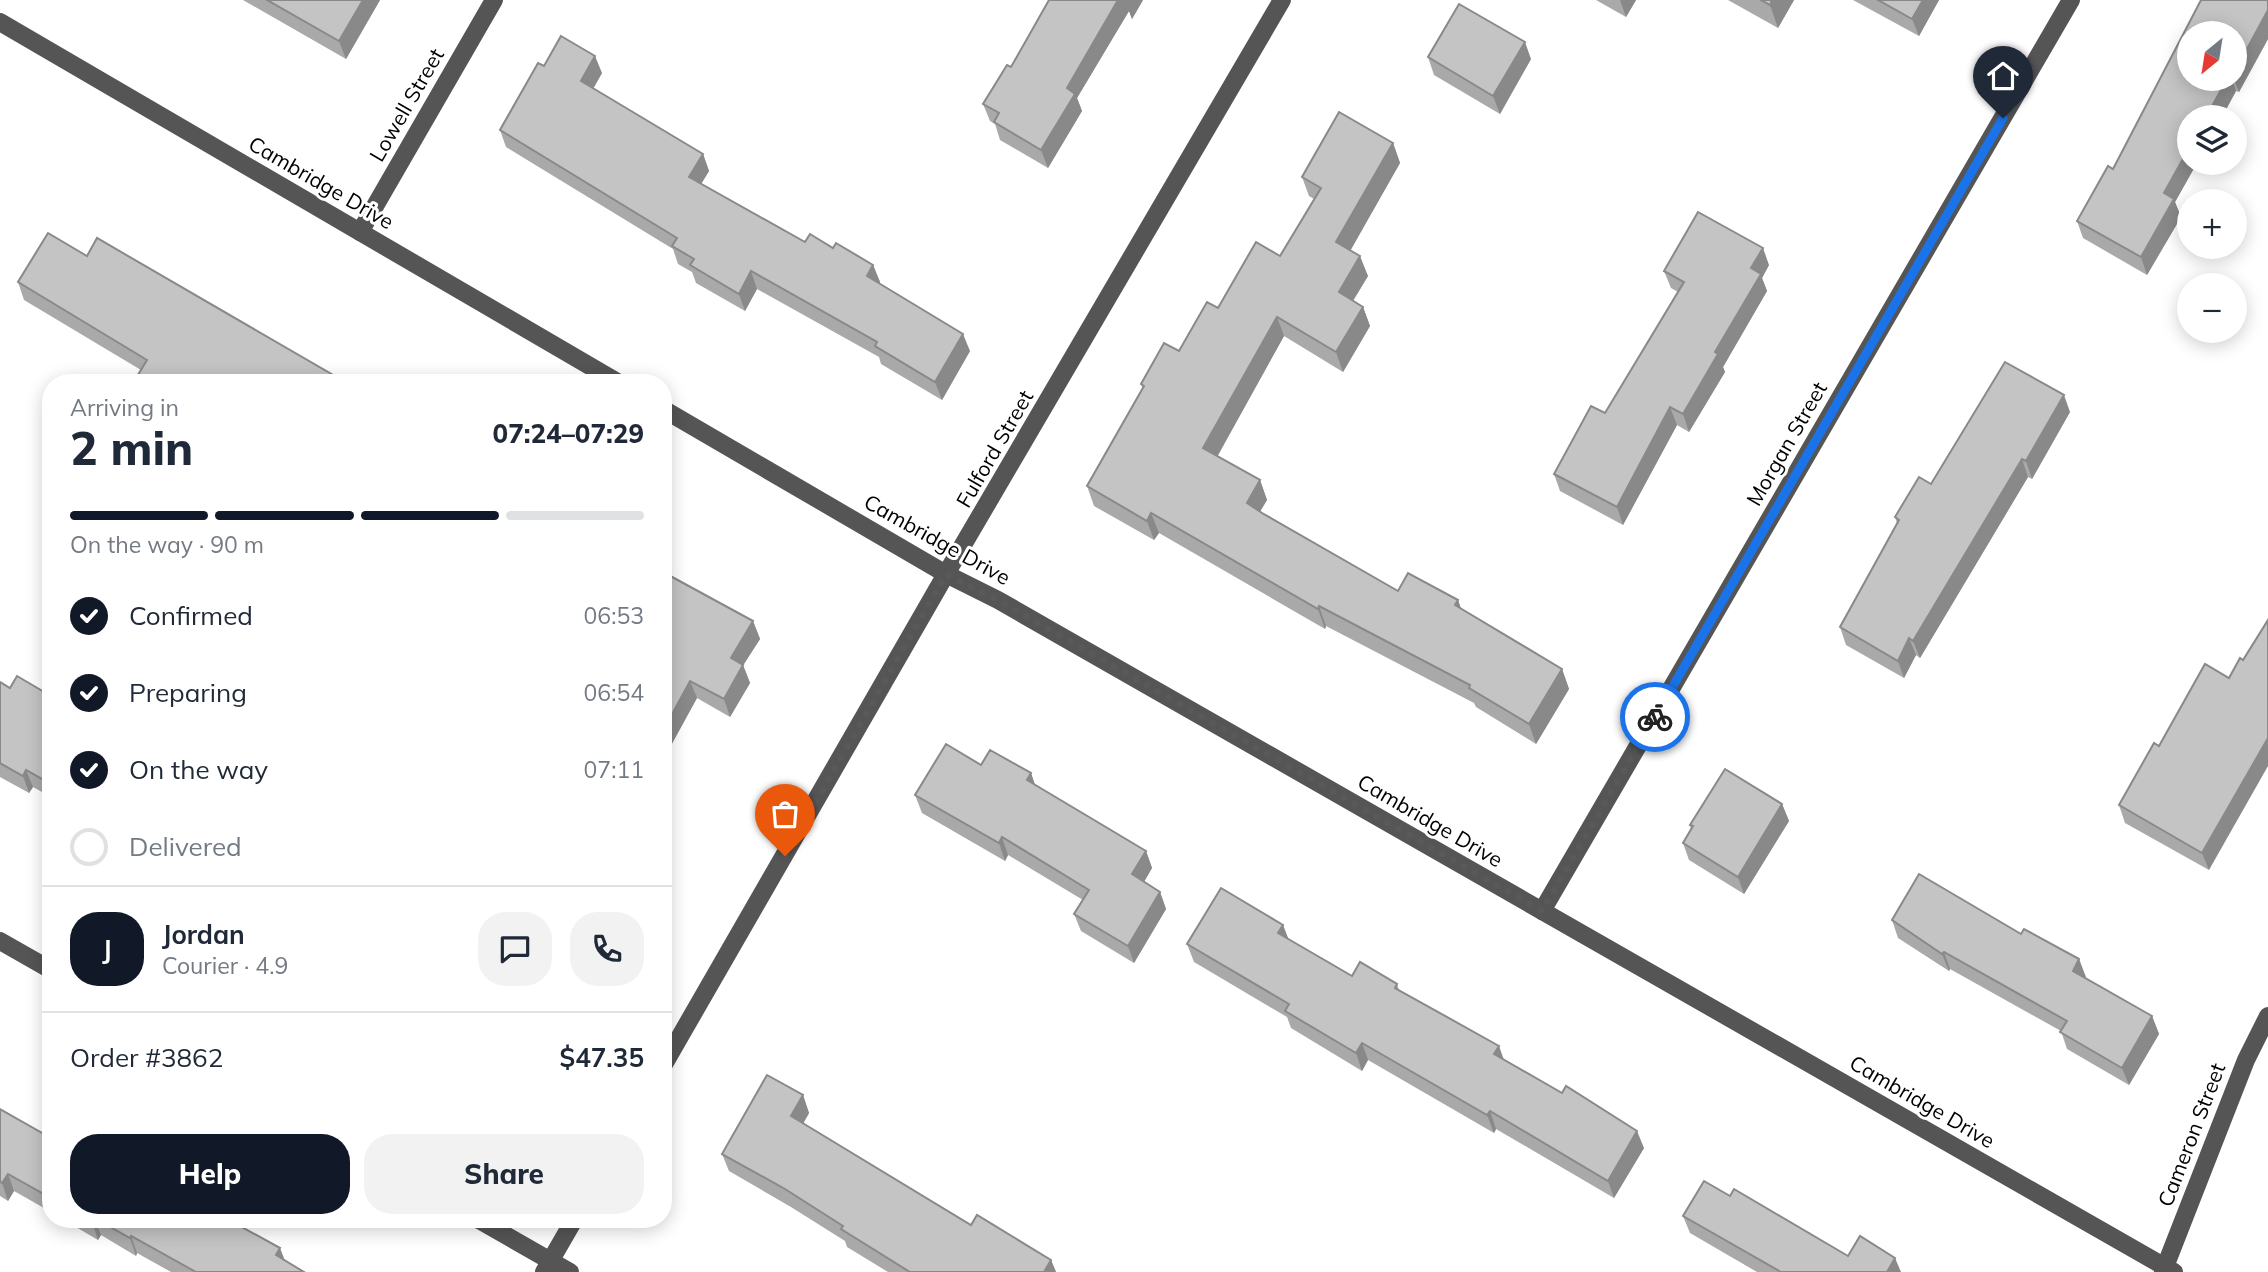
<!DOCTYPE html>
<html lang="en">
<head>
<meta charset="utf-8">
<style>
  :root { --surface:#fff; --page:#f2f2f3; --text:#1f2937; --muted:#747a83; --line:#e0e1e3; --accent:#111827 }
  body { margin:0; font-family:Mulish,sans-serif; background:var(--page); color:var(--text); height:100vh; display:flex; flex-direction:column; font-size:26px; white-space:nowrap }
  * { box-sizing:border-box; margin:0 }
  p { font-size:23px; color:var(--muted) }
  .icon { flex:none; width:38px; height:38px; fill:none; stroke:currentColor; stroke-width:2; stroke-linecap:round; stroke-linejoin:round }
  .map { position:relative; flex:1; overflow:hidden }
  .sheet { position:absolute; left:42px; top:374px; width:630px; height:854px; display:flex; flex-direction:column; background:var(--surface); border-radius:28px; box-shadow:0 4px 18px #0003 }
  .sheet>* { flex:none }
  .needle { width:46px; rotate:210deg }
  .buttons { position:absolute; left:2177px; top:21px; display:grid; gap:14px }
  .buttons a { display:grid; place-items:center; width:70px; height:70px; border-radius:50%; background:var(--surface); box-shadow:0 4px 18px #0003; font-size:35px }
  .pin { position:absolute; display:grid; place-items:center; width:60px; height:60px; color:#fff; margin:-72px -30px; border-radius:50% 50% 50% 0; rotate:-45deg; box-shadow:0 0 7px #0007 }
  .pin .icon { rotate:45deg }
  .courier { position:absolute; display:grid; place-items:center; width:70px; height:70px; margin:-35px; border:5px solid #1a73e8; border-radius:50%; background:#fff; color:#222; box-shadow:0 2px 9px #0007 }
  .overview em { font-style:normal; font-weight:800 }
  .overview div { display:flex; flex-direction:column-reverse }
  .overview { display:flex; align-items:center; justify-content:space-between; height:119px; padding:0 28px }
  h1 { font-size:46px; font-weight:800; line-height:52px }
  .bar { display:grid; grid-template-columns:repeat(4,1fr); gap:10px 7px; align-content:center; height:84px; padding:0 28px }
  .bar i { height:9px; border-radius:5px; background:var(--line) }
  .bar .on { background:var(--accent) }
  .bar p { grid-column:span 4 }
  .line { display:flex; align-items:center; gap:18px; padding:0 28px; border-top:2px solid var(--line) }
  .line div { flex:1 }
  .round { display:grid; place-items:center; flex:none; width:74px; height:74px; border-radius:28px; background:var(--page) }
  ol { padding:0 28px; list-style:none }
  li { display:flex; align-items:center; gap:21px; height:77px }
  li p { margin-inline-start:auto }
  li .icon { padding:7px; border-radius:50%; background:var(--accent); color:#fff; stroke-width:4 }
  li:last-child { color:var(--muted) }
  li i { width:38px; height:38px; border:4px solid var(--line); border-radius:50% }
  .cta { display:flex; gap:14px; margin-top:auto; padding:14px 28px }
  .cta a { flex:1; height:80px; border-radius:28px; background:var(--accent); color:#fff; font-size:28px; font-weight:800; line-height:80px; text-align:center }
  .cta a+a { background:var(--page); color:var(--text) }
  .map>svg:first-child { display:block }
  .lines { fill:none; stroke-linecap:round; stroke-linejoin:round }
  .minor { stroke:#555; stroke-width:18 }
  .wall { fill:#a9a9a9; fill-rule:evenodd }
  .shaded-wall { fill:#898989 }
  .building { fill:#c4c4c4; stroke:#898989; stroke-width:2 }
  .done { stroke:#595959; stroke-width:7; stroke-dasharray:0 12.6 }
  .route { stroke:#1a73e8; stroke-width:9 }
  .labels { text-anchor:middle; stroke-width:6; stroke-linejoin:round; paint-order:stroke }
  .street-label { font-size:21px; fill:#000; stroke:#fff }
</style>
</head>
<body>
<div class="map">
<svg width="2268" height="1272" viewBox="0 0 2268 1272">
  <rect width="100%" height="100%" fill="#fff"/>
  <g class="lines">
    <!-- minor -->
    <g class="minor">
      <polyline points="0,22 619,383"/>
      <polyline points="360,232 494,0"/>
      <polyline points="663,409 946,574 998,600 2174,1272"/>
      <polyline points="1542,911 2071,0"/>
      <polyline points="0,941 51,970"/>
      <polyline points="663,1066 946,574 1282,0"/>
      <polyline points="479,1220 570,1272"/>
      <polyline points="544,1272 574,1220"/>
      <polyline points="2163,1272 2246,1060 2268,1016"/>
    </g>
  </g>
  <!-- wall -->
  <g class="wall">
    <polygon points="243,0 380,0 346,59"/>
    <polygon points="1143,0 1132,19 1129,11 1077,98 1082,111 1048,168 1000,140 995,124 990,121 983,104 1011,67"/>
    <polygon points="1596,0 1636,0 1626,17"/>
    <polygon points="1728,0 1794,0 1778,28"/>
    <polygon points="1853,0 1939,0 1919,36"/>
    <path d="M2201,0H2268V39L2239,92L2236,91L2222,117H2189V163H2197L2175,202L2181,217L2147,275L2083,238L2077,221L2108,166L2113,169ZM2189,33H2235V79H2189Z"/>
    <polygon points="1428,57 1531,59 1500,114 1434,75"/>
    <polygon points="544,66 602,73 593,89 703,154 709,171 701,184 805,242 833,248 873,265 880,282 879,284 970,351 942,400 881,364 879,357 757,289 745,311 696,283 692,272 678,264 673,249 506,147 500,130"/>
    <polygon points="1393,143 1400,163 1350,250 1368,276 1353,301 1363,307 1370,326 1343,372 1284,336 1217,456 1260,480 1267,500 1260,511 1398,591 1458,600 1461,609 1562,669 1569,689 1536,744 1476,707 1474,703 1326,626 1325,629 1159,533 1154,540 1094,506 1087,486 1143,389 1141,384 1179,351 1218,308 1280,256 1314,199 1309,196 1302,177"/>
    <polygon points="87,256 347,383 141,370 24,300 18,282"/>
    <polygon points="1769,265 1762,278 1767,291 1723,367 1725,372 1689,432 1677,425 1623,525 1560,491 1554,474 1605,413 1678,292 1671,288 1664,271"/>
    <polygon points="2070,412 2032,479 2028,477 1920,658 1916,655 1904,678 1846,645 1840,627 1897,523 1895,517 1931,484"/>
    <polygon points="663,572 753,621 760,639 743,665 750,683 730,717 697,698 663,760"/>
    <polygon points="2229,678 2209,870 2125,823 2119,805 2159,746"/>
    <polygon points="0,682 10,688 51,696 51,797 33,787 29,793 0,777"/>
    <polygon points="981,765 1031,773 1035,785 1146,851 1152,868 1144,882 1160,892 1166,909 1134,963 1081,931 1074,914 1083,900 1008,855 1005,861 922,813 915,795"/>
    <polygon points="1782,804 1789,821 1744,894 1689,860 1683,843 1691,829 1690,825"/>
    <polygon points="1892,920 2021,934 2079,959 2085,978 2152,1016 2159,1034 2129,1085 2067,1049 2061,1031 1950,969 1949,971 1898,938"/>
    <polygon points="1283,925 1288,939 1352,976 1397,984 1399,990 1504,1059 1644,1148 1614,1198 1496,1129 1494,1133 1368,1060 1362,1071 1291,1028 1287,1017 1194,962 1187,944"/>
    <polygon points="803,1095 809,1113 803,1124 971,1225 1051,1260 1056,1272 888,1272 847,1247 845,1241 791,1207 729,1171 722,1154"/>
    <polygon points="0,1109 51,1138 51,1212 14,1191 8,1201 0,1196"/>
    <polygon points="1730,1196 1848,1256 1901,1272 1757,1272 1690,1233 1683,1216"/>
    <polygon points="64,1220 229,1220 285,1261 304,1272 171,1272 137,1253 136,1256 101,1235 98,1240"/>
  </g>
  <!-- shaded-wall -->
  <g class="shaded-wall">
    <polygon points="363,0 380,0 346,59 339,41"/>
    <polygon points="1118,0 1143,0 1132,19 1129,11 1077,98 1082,111 1048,168 1041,150 1067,88"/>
    <polygon points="1620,0 1636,0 1626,17"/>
    <polygon points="1772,0 1794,0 1778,28 1770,5"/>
    <polygon points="1923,0 1939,0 1919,36 1912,19"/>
    <polygon points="2268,10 2268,39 2239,92 2234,79 2235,71"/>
    <polygon points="1525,42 1531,59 1500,114 1493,96"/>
    <polygon points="595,56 602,73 587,99 581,81"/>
    <polygon points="2227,79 2232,79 2236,91 2222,117 2206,117"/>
    <polygon points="1393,143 1400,163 1344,262 1336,242"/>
    <polygon points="2189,148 2189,163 2197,163 2175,202 2181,217 2147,275 2141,257 2164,193"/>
    <polygon points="703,154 709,171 695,194 689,177"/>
    <polygon points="1763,248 1769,265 1762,278 1767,291 1723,367 1725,372 1689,432 1683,414 1715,352 1751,268"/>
    <polygon points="1360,256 1368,276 1346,312 1339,292"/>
    <polygon points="873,265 880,282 873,294 867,276"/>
    <polygon points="751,271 757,289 745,311 739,294"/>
    <polygon points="1363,307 1370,326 1343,372 1336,352"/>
    <polygon points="1277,317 1284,336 1211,468 1203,448"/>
    <polygon points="963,334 970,351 942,400 935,382"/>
    <polygon points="2064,395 2070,412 2032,479 2026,461"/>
    <polygon points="1670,407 1677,425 1623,525 1617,507"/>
    <polygon points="2022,459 2028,477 1920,658 1913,641"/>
    <polygon points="1260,480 1267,500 1254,522 1247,503"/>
    <polygon points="1151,513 1159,533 1154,540 1147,521"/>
    <polygon points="1458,600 1465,620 1455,605"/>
    <polygon points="1319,606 1326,626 1325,629 1318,609"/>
    <polygon points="753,621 760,639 737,675 731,658"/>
    <polygon points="1909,638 1916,655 1904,678 1898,661"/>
    <polygon points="743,665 750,683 730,717 724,699"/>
    <polygon points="1562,669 1569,689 1536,744 1529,724"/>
    <polygon points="690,681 697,698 663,760 663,731"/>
    <polygon points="2268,738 2268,766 2209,870 2202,853"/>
    <polygon points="26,770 33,787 29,793 23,776"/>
    <polygon points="1031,773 1037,791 1027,780"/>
    <polygon points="1782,804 1789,821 1744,894 1738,877"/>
    <polygon points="1002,837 1008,855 1005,861 999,843"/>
    <polygon points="1146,851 1152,868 1138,892 1132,874"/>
    <polygon points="1160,892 1166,909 1134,963 1128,946"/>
    <polygon points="1283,925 1290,943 1278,933"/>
    <polygon points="1944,952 1950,969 1949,971 1942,954"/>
    <polygon points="2079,959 2086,977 2079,988 2073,971"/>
    <polygon points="2152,1016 2159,1034 2129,1085 2122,1068"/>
    <polygon points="1362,1043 1368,1060 1362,1071 1356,1053"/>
    <polygon points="1499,1046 1505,1063 1494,1054"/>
    <polygon points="803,1095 809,1113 797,1134 791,1116"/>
    <polygon points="1490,1111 1496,1129 1494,1133 1487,1115"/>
    <polygon points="1637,1131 1644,1148 1614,1198 1608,1181"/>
    <polygon points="8,1174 14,1191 8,1201 2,1183"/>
    <polygon points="93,1220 95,1220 101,1235 98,1240 92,1222"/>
    <polygon points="131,1236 137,1253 136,1256 130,1238"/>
    <polygon points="280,1248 287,1266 276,1255"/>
    <polygon points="1895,1258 1901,1272 1887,1272"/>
    <polygon points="1051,1260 1056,1272 1044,1272"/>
  </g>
  <!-- building -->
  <g class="building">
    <polygon points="267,0 363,0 339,41"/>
    <polygon points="1049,0 1118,0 1067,88 1075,94 1041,150 994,122 999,113 983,104 1007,65 1011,67"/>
    <polygon points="1761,0 1772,0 1770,5"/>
    <polygon points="1878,0 1923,0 1912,19"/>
    <polygon points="2201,0 2268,0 2268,10 2235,71 2235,33 2189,33 2189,79 2227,79 2206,117 2189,117 2189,148 2164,193 2174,199 2141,257 2077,221 2108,166 2113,169"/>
    <polygon points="1459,4 1525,42 1493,96 1428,57"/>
    <polygon points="561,36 595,56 581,81 703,154 689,177 805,242 810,234 833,248 836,243 873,265 867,276 963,334 935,382 875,346 877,342 751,271 739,294 690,265 694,259 672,246 677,238 500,130 538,63 544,66"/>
    <polygon points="1339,112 1393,143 1336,242 1360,256 1339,292 1363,307 1336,352 1277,317 1203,448 1260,480 1247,503 1262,513 1398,591 1408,573 1458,600 1455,605 1562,669 1529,724 1469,688 1470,685 1319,606 1318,609 1151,513 1147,521 1087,486 1144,386 1141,384 1164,343 1179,351 1207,302 1218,308 1256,242 1280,256 1321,188 1302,177"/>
    <polygon points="1698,212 1763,248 1751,268 1761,274 1715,352 1718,354 1683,414 1670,407 1617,507 1554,474 1591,406 1605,413 1684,282 1664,271"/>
    <polygon points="48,233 87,256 97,238 347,383 133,383 147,360 18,282"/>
    <polygon points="2005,362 2064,395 2026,461 2022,459 1913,641 1909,638 1898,661 1840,627 1899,520 1895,517 1919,477 1931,484"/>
    <polygon points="663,572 753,621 731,658 743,665 724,699 690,681 663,731"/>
    <polygon points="2268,620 2268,738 2202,853 2119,805 2154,743 2159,746 2205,664 2229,678 2240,658 2243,660"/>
    <polygon points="17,676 51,696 51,784 26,770 23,776 0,763 0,682 10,688"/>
    <polygon points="946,744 981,765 990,750 1031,773 1027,780 1146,851 1132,874 1160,892 1128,946 1074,914 1089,890 1002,837 999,843 915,795"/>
    <polygon points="1725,769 1782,804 1738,877 1683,843 1693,826 1690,825"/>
    <polygon points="1919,874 2021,934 2024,929 2079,959 2073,971 2152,1016 2122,1068 2060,1032 2067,1021 1944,952 1942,954 1892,920"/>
    <polygon points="1221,888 1283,925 1278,933 1352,976 1360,962 1397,984 1395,988 1499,1046 1494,1054 1562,1093 1566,1086 1637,1131 1608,1181 1490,1111 1487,1115 1362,1043 1356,1053 1285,1011 1289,1004 1187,944"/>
    <polygon points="767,1075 803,1095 791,1116 971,1225 977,1215 1051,1260 1044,1272 910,1272 841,1229 843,1226 785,1189 722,1154"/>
    <polygon points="0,1109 51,1138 51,1198 8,1174 2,1183 0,1182"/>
    <polygon points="1704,1181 1730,1196 1734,1189 1848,1256 1860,1236 1895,1258 1887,1272 1781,1272 1683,1216"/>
    <polygon points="98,1220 229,1220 280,1248 276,1255 304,1272 196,1272 131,1236 130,1238"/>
  </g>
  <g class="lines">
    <!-- done -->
    <polyline class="done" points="785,856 946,574 998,600 1542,911 1655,717"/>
    <!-- route -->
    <polyline class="route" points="1655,717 2003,118"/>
  </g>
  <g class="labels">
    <!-- street labels -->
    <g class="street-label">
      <text transform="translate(407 105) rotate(-60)" y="7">Lowell Street</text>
      <text transform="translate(321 183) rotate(30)" y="7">Cambridge Drive</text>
      <text transform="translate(1787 444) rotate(-60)" y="7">Morgan Street</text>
      <text transform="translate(995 449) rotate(-60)" y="7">Fulford Street</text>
      <text transform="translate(937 540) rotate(29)" y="7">Cambridge Drive</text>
      <text transform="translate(1430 821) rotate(30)" y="7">Cambridge Drive</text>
      <text transform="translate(1922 1102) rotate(30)" y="7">Cambridge Drive</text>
      <text transform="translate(2192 1135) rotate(-69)" y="7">Cameron Street</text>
    </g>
  </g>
</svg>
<div class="buttons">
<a><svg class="needle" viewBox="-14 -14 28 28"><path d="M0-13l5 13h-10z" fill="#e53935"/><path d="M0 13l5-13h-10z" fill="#747a83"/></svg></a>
<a><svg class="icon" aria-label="layers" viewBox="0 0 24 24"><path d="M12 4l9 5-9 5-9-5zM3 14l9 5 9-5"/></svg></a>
<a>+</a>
<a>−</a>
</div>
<div class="pin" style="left:785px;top:856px;background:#ea580c"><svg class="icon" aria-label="bag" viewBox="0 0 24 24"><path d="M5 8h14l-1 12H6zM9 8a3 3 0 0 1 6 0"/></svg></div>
<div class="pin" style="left:2003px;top:118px;background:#1f2937"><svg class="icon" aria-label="home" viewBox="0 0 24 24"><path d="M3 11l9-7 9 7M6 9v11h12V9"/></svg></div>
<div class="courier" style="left:1655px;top:717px"><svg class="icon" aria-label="bike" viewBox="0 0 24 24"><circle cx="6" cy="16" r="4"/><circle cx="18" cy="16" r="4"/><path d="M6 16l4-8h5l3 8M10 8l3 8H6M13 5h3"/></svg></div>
<section class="sheet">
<div class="overview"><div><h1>2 min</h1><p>Arriving in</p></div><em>07:24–07:29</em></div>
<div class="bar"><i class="on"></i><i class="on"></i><i class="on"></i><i></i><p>On the way · 90 m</p></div>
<ol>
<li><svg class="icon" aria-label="check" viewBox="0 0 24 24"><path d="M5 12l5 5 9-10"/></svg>Confirmed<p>06:53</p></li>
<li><svg class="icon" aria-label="check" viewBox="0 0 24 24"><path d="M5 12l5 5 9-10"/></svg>Preparing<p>06:54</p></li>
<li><svg class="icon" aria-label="check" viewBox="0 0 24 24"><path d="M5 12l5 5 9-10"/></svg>On the way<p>07:11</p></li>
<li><i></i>Delivered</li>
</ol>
<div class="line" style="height:126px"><b class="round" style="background:var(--accent);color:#fff">J</b><div><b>Jordan</b><p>Courier · 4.9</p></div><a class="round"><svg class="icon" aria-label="chat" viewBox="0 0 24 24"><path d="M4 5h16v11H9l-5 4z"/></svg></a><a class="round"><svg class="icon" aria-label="phone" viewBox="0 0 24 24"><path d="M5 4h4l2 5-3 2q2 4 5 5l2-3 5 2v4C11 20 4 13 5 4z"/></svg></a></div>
<div class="line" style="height:91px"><div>Order #3862</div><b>$47.35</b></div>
<div class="cta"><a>Help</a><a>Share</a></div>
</section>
</div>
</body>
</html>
